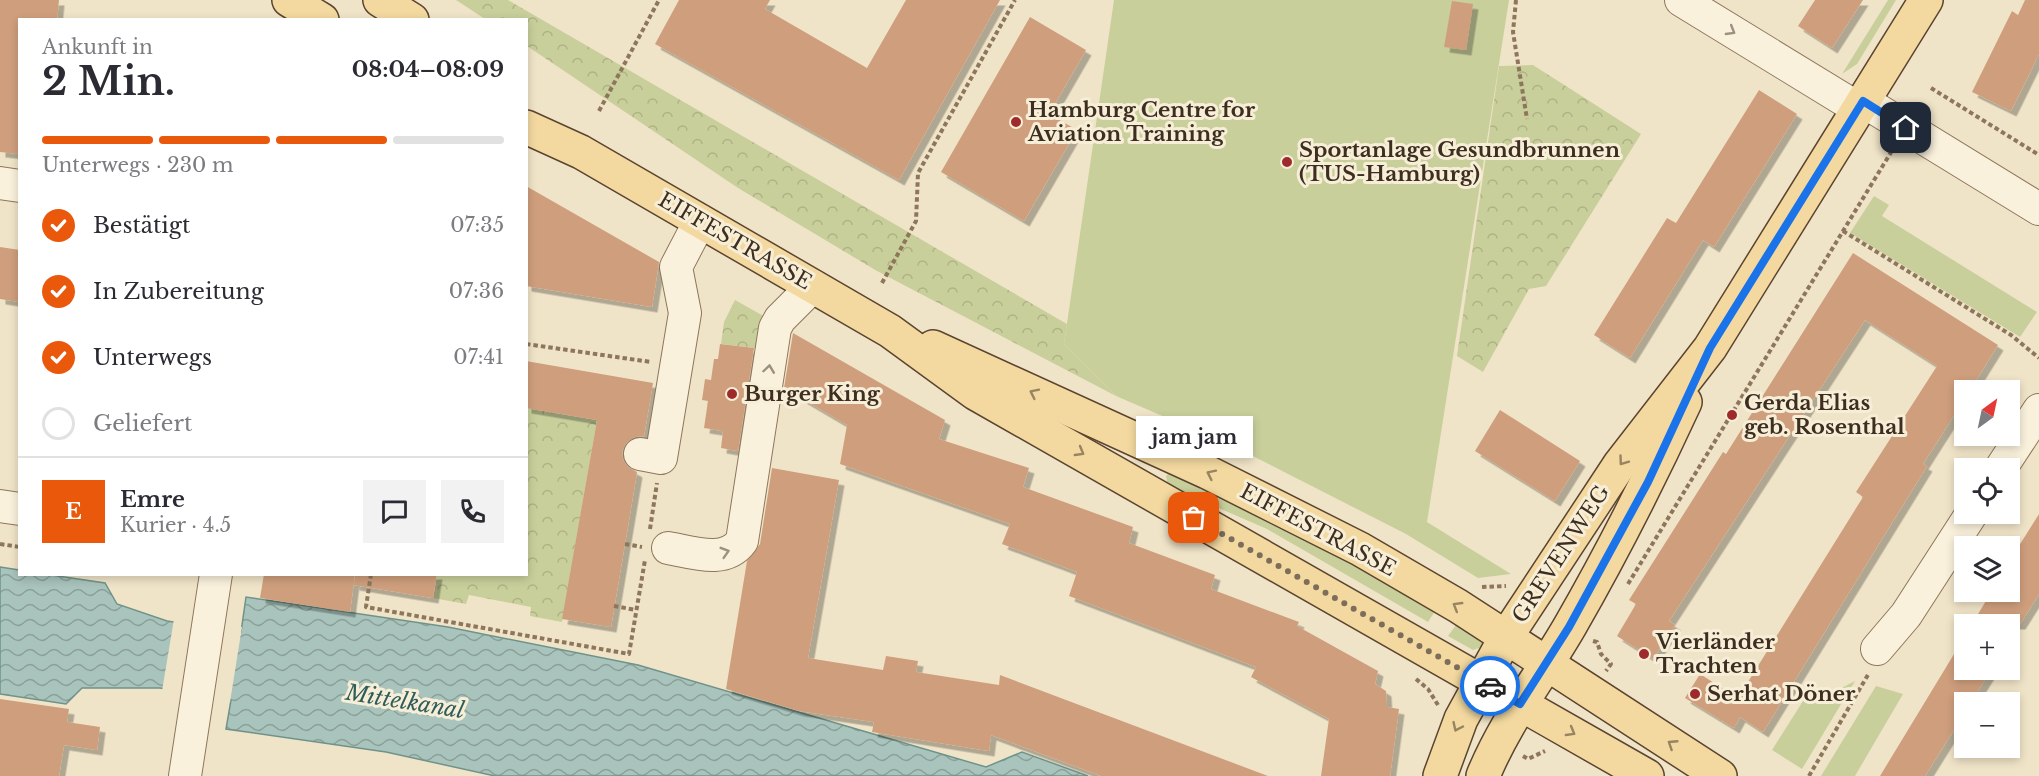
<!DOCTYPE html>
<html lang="de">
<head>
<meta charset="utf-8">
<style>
  :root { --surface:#fff; --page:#f2f2f3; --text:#2b2b33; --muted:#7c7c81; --line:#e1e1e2; --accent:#ea580c }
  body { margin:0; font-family:"Libre Baskerville",serif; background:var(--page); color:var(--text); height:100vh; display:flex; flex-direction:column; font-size:22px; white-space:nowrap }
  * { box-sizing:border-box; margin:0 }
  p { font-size:20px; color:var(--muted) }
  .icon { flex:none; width:33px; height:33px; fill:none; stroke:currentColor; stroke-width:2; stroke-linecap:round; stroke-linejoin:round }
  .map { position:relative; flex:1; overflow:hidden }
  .drawer { position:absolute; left:18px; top:18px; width:510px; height:558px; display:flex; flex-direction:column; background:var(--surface); border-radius:0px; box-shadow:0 3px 9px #0003 }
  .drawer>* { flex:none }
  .needle { width:39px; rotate:33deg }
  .fabs { position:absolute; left:1954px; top:380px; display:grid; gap:12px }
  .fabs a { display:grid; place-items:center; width:66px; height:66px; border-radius:0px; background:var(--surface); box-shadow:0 3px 9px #0003; font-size:30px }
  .pin { position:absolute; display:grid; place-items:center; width:51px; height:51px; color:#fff; margin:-26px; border-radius:12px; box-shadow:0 3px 9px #0006 }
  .courier { position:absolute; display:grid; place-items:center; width:60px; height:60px; margin:-30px; border:4px solid #1a73e8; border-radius:50%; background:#fff; color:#222; box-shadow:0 2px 8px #0007 }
  .bubble { position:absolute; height:42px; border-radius:0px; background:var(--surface); box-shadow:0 3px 9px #0003; font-size:20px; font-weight:700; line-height:42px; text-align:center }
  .summary em { font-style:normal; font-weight:700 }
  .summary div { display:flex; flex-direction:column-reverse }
  .summary { display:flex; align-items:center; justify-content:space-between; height:102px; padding:0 24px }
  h1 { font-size:39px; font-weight:700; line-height:45px }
  .bar { display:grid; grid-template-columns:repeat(4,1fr); gap:9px 6px; align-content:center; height:72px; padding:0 24px }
  .bar i { height:8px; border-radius:4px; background:var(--line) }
  .bar .selected { background:var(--accent) }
  .bar p { grid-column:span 4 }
  .line { display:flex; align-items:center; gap:15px; padding:0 24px; border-top:2px solid var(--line) }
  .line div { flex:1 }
  .round { display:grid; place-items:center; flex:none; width:63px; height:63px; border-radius:0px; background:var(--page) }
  ol { padding:0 24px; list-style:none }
  li { display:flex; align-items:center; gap:18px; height:66px }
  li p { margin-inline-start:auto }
  li .icon { padding:6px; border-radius:50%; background:var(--accent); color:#fff; stroke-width:4 }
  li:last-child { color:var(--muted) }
  li i { width:33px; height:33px; border:3px solid var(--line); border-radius:50% }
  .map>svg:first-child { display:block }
  .green { fill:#c9cf9b }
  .park { fill:url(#park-crowns) }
  .water { fill:url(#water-waves); stroke:#6f938a; stroke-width:1.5 }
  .pier { fill:#f0e4c8 }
  .building { fill:#cf9f7d; filter:url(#shadow) }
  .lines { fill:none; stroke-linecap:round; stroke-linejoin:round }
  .minor-casing { stroke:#8d765c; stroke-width:34 }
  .major-casing { stroke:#5b4430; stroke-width:36 }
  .path { stroke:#8d765c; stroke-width:4; stroke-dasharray:4.5 3; stroke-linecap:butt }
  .minor { stroke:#faf1dc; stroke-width:32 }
  .major { stroke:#f3d9a0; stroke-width:33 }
  .oneway { stroke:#9c907e }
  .oneway2 { stroke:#988460 }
  .done { stroke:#7c6e5b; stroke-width:6; stroke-dasharray:0 10.8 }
  .route { stroke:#1a73e8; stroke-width:8 }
  .poi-dot { fill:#9e2a2b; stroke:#f7eed8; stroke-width:2 }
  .labels { text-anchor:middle; stroke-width:6; stroke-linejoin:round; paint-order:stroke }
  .poi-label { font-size:21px; font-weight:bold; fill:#3d2e20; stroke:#f7eed8; text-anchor:start }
  .street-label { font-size:21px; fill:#3d2e20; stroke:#f7eed8 }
  .water-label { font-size:22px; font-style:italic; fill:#2f5d5a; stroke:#f7eed8 }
</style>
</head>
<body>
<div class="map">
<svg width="2039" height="776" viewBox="0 0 2039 776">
  <defs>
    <pattern id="park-crowns" width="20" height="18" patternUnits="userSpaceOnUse" patternTransform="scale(1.5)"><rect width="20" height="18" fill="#c9cf9b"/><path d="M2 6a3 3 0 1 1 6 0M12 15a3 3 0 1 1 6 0" fill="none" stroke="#aeb285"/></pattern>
    <pattern id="water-waves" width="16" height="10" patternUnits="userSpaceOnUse" patternTransform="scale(1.5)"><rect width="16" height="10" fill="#a9c4bc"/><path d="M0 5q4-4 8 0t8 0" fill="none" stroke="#8ba098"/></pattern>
    <filter id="shadow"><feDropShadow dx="5.5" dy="5.5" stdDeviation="0" flood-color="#0004"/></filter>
  </defs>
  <rect width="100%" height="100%" fill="#f0e4c8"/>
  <!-- green -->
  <g class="green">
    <polygon points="1114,0 1509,0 1427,522 1511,574 1478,578 1406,534 1239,449 1116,396 1064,344"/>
    <polygon points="1888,0 1896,0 1857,64 1842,74"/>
    <polygon points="1874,196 1889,205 1882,216 2037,312 2020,337 1850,233"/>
    <polygon points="1170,472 1275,520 1437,608 1428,622 1267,529 1168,486 1166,476"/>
    <polygon points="1459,621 1483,638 1482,647 1473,650 1448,636"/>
    <polygon points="1855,681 1802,769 1772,750 1803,701 1823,691 1830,694"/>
    <polygon points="1876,686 1903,694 1855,776 1821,776"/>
  </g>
  <!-- park -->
  <g class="park">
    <polygon points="456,0 508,0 1067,324 1064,344 1116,396 877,271 738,188 527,46 526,20 485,19"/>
    <polygon points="1533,65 1641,134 1546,286 1529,289 1483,372 1457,356 1499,66"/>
    <polygon points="735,300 767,318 762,349 721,344 724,322"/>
    <polygon points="527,408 597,420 562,622 530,616 531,607 469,595 466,604 433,598 437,575 526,574"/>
  </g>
  <!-- water -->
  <polygon class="water" points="0,567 19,570 20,574 51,575 105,583 117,604 167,621 241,632 246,597 448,627 638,665 986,767 1022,752 1088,776 495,776 386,752 226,729 231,700 160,688 82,688 66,704 0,694"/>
  <!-- pier -->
  <polygon class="pier" points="174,619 242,627 230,702 162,691"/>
  <!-- building -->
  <g class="building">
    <polygon points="0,0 59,0 57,20 20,20 20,154 0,152"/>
    <polygon points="679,0 770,0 765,9 867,68 906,0 1000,0 899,180 655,44"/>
    <polygon points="1815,0 1863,0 1832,48 1798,26"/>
    <polygon points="2025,0 2039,0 2039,54 2011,111 1972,92 2012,11 2018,15"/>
    <polygon points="1452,1 1473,4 1466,50 1444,47"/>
    <polygon points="1030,17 1086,50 1049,114 1077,130 1024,221 941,172"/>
    <polygon points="1759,90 1797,114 1714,247 1703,240 1630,358 1594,335 1667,218 1676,223"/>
    <polygon points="526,186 659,262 652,307 526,286"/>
    <polygon points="0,247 20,250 20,302 0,299"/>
    <polygon points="1853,253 1998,345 1970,390 1965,390 1965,398 1923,464 1927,466 1763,732 1740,717 1734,728 1685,698 1700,674 1738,698 1863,497 1856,492 1937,366 1865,320 1669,621 1675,625 1653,659 1617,636 1636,604 1629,600 1723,452 1726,454"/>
    <polygon points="793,333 945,420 939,439 1029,468 1023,487 1133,527 1129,543 1215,575 1211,589 1299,622 1297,626 1378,671 1375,684 1386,691 1387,707 1399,709 1390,776 1321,776 1329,719 1251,677 1256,667 1069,596 1077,572 1002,544 1010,524 840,464 847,425 784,388"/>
    <polygon points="720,344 754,348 738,451 721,448 723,431 704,428 708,401 702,400 705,379 711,380 714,359 718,359"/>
    <polygon points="526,361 653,383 644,436 635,437 627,442 622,451 623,460 628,467 637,472 611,627 562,619 597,420 526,408"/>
    <polygon points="1500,410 1580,461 1555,501 1475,451"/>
    <polygon points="772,468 839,480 808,658 883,670 886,656 918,661 916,672 999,685 1000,675 1268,776 1101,776 991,735 989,751 872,732 874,722 799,711 726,689 747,561 760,544"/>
    <polygon points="2039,514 2039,594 2020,624 1972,624 1992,591 2010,591 2010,560"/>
    <polygon points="264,574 355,574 350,612 260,598"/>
    <polygon points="355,574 437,574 433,598 354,585"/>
    <polygon points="1965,636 1965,669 1992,669 1971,702 1965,702 1965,712 1925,776 1880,776"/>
    <polygon points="0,699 69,709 67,722 100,727 97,750 64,745 59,776 0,776"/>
  </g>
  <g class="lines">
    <defs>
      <g id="minor">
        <polyline points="1681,0 1859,109"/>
        <polyline points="1863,101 2039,209"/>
        <polyline points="0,183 20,186"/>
        <polyline points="640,454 661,458 685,313 676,267 700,221"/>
        <polyline points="2001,468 2039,410"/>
        <polyline points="0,506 20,509"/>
        <path d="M668,548C692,552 725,565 742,541L775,328L780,319L813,286"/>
        <polyline points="1877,649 1906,615 1972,513"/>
        <polyline points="185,776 216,574"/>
      </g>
      <g id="major">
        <polyline points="289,0 322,20"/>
        <polyline points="380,0 412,20"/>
        <polyline points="526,127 581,152 890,331 975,393 1647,776"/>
        <polyline points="933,347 1207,472 1360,549 1458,606 1720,776"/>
        <polyline points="1440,776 1461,719 1506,637 1620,464 1710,348 1926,0"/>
        <path d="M1483,776C1505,722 1541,676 1570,626C1612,553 1650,478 1685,402"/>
      </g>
    </defs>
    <!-- minor casing -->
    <use href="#minor" class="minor-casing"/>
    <!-- major casing -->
    <use href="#major" class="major-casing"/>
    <!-- path -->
    <g class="path">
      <polyline points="1516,0 1513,32 1527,119"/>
      <polyline points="1931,88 2039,155"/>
      <polyline points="599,111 659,0"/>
      <polyline points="1843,231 2011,335 2039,358"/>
      <polyline points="882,283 916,221 918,173 1015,0"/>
      <polyline points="526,344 651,362"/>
      <polyline points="650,529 657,483"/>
      <polyline points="0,544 20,547"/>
      <polyline points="625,544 642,547"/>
      <polyline points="371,574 366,607 629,654 645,560"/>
      <polyline points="1628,584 1893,149"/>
      <polyline points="1482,587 1506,586"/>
      <polyline points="614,606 636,610"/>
      <polyline points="1593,641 1597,642 1601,654 1611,664 1606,671"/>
      <polyline points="1416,679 1428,689 1438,705"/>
      <polyline points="1523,756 1528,759 1545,751"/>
      <polyline points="1809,776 1869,673"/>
    </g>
    <!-- minor -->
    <use href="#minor" class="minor"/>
    <!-- major -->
    <use href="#major" class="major"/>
  </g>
  <!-- one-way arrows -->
  <defs><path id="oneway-chevron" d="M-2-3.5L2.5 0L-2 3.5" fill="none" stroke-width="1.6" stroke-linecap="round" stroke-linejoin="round" transform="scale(1.5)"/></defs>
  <g class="oneway">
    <use href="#oneway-chevron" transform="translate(1731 31) rotate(31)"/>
    <use href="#oneway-chevron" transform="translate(769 369) rotate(-82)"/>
    <use href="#oneway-chevron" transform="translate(725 552) rotate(-17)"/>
  </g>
  <g class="oneway2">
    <use href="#oneway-chevron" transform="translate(1034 393) rotate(-154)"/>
    <use href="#oneway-chevron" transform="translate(1080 452) rotate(30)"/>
    <use href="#oneway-chevron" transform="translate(1623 461) rotate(126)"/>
    <use href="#oneway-chevron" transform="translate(1211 474) rotate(-154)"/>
    <use href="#oneway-chevron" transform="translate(1457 606) rotate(-149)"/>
    <use href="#oneway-chevron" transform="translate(1457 727) rotate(115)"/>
    <use href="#oneway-chevron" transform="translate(1571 732) rotate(30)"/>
    <use href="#oneway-chevron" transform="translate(1672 744) rotate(-147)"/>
  </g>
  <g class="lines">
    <!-- done -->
    <polyline class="done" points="1194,518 1490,686"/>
    <!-- route -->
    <polyline class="route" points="1490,686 1520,704 1569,627 1648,482 1710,348 1863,101 1906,128"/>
  </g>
  <!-- markers -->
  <g class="poi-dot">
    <circle cx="1016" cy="122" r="6"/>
    <circle cx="1287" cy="162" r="6"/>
    <circle cx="732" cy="394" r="6"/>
    <circle cx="1732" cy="415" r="6"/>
    <circle cx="1644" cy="654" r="6"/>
    <circle cx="1695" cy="694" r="6"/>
  </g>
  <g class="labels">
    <!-- poi labels -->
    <g class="poi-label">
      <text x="1028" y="117">Hamburg Centre for<tspan x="1028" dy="24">Aviation Training</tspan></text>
      <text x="1299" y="157">Sportanlage Gesundbrunnen<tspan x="1299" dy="24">(TUS-Hamburg)</tspan></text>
      <text x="744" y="401">Burger King</text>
      <text x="1744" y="410">Gerda Elias<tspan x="1744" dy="24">geb. Rosenthal</tspan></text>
      <text x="1656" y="649">Vierländer<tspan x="1656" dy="24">Trachten</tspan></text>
      <text x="1707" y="701">Serhat Döner</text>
    </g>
    <!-- street labels -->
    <g class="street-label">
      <text transform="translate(735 241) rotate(30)" y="7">EIFFESTRASSE</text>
      <text transform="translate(1318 530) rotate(28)" y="7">EIFFESTRASSE</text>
      <text transform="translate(1561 554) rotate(-57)" y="7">GREVENWEG</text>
    </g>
    <!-- water labels -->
    <g class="water-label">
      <text transform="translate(405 701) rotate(9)" y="8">Mittelkanal</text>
    </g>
  </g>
</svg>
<div class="fabs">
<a><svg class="needle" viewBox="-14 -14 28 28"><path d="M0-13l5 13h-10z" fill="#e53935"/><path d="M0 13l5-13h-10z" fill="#7c7c81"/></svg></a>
<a><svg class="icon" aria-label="locate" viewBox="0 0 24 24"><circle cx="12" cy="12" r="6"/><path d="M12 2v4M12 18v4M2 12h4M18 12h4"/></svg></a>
<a><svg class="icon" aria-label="layers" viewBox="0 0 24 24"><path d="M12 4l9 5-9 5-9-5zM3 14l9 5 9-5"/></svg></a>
<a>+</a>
<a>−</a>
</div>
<div class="pin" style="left:1194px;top:518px;background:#ea580c"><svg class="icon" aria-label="bag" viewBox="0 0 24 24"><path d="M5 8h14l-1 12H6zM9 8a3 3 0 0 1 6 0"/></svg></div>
<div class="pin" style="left:1906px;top:128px;background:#1f2937"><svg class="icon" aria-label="home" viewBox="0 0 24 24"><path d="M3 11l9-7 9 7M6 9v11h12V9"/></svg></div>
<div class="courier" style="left:1490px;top:686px"><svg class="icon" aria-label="car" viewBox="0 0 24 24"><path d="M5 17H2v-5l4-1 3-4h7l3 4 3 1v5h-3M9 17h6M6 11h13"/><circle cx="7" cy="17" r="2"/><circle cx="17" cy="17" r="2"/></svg></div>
<div class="bubble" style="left:1136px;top:416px;width:117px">jam jam</div>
<section class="drawer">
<div class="summary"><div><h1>2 Min.</h1><p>Ankunft in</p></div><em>08:04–08:09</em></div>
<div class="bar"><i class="selected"></i><i class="selected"></i><i class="selected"></i><i></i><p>Unterwegs · 230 m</p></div>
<ol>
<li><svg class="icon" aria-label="check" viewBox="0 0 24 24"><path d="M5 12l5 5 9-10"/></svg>Bestätigt<p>07:35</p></li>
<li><svg class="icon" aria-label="check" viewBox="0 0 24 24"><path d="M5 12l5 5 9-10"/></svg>In Zubereitung<p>07:36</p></li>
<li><svg class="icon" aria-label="check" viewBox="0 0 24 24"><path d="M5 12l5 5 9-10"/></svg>Unterwegs<p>07:41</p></li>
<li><i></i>Geliefert</li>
</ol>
<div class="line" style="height:108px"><b class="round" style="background:var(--accent);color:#fff">E</b><div><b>Emre</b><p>Kurier · 4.5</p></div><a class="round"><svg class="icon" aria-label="chat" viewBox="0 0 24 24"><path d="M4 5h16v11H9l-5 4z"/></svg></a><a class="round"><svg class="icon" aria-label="phone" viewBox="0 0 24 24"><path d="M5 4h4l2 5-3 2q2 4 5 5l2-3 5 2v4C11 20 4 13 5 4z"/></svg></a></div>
</section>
</div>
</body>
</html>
